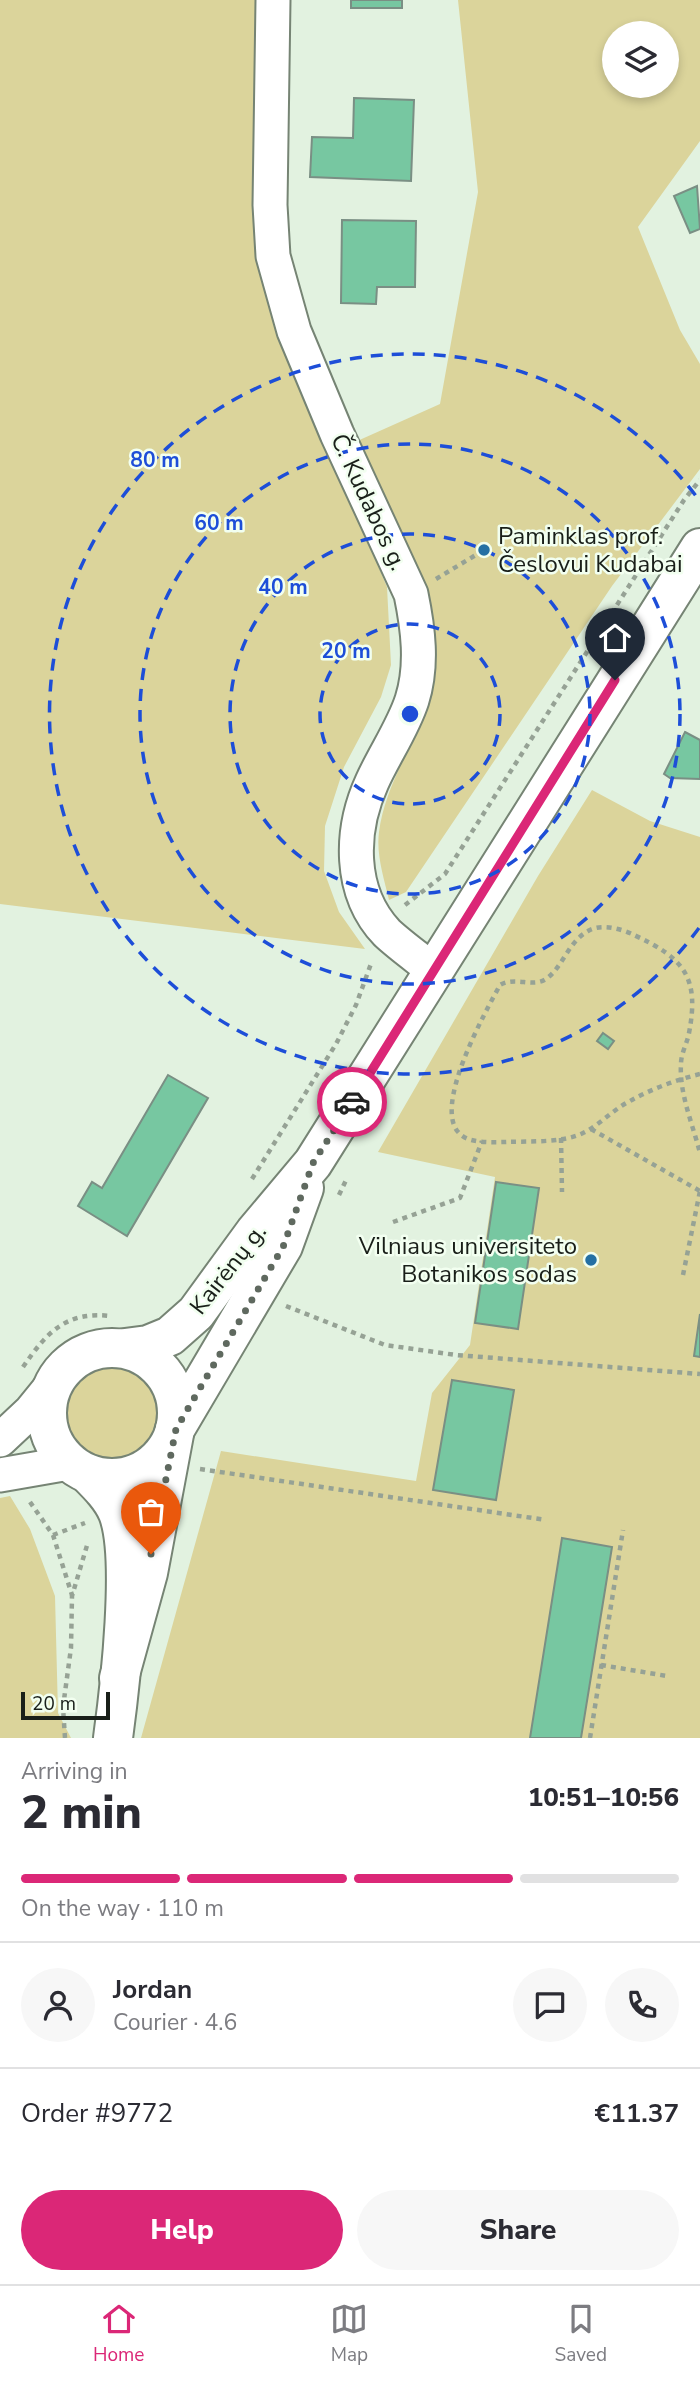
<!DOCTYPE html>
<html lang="en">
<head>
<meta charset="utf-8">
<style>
  :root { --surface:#fff; --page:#f7f7f7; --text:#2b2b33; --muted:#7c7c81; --line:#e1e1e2; --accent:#db2777 }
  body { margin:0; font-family:"Nunito Sans",sans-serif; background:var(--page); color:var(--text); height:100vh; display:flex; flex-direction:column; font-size:26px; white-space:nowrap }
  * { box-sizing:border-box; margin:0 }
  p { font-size:23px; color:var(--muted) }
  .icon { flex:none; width:38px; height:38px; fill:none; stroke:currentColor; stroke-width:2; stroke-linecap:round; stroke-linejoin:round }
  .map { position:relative; height:1738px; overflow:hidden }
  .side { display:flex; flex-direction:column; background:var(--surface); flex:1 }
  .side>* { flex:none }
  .fabs { position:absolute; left:602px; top:21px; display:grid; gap:14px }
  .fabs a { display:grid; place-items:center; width:77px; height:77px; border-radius:50%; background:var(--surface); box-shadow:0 4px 10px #0003; font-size:35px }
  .scale { position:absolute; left:21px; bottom:18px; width:89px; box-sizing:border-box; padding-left:7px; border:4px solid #191f19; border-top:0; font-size:19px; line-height:24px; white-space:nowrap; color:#191f19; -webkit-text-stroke:5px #f2fff0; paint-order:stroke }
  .pin { position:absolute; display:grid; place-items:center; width:60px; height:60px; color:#fff; margin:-72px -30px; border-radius:50% 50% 50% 0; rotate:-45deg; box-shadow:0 0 7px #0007 }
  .pin .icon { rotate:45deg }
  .courier { position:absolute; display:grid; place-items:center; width:70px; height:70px; margin:-35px; border:5px solid #db2777; border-radius:50%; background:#fff; color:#222; box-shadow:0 2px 9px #0007 }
  .head em { font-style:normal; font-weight:800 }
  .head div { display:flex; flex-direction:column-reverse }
  .head { display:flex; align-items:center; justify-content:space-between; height:119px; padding:0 21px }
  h1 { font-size:46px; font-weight:800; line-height:52px }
  .bar { display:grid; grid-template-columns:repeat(4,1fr); gap:10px 7px; align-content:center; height:84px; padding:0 21px }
  .bar i { height:9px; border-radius:5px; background:var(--line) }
  .bar .on { background:var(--accent) }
  .bar p { grid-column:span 4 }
  .line { display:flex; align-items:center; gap:18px; padding:0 21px; border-top:2px solid var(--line) }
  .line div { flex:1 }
  .round { display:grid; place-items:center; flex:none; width:74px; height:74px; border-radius:37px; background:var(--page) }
  .action { display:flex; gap:14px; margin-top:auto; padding:14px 21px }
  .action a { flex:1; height:80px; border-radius:42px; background:var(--accent); color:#fff; font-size:28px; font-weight:800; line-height:80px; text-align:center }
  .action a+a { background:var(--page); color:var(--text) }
  .tab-bar { display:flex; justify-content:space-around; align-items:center; height:98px; border-top:2px solid var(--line); background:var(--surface); font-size:19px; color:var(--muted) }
  .tab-bar a { display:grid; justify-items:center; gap:4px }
  .tab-bar .on { color:var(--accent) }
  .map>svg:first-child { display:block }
  .green { fill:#dbd49b; fill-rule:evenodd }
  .building { fill:#77c7a1; stroke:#7a8f84; stroke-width:2 }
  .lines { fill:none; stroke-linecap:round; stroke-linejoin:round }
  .street-casing { stroke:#768474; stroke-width:37 }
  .secondary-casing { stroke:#768474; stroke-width:42 }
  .path { stroke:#96a295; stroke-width:4.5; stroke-dasharray:5 5; stroke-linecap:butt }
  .street { stroke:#fff; stroke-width:33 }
  .secondary { stroke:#fff; stroke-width:38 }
  .done { stroke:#5f695f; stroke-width:7; stroke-dasharray:0 12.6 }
  .route { stroke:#db2777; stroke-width:9 }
  .ring { fill:none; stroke:#1d4ed8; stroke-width:3.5; stroke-dasharray:12 9 }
  .poi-dot { fill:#2470a3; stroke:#f2fff0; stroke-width:2.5 }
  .labels { text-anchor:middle; stroke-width:5; stroke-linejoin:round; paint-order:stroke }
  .street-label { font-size:24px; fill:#191f19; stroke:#f2fff0 }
  .poi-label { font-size:24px; fill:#191f19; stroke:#f2fff0; text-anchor:start }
  .centre { fill:#1d4ed8; stroke:#f2fff0; stroke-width:3.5 }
  .ring-label { font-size:21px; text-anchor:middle; font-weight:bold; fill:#1d4ed8; stroke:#f2fff0; stroke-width:5; stroke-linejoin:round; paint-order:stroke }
</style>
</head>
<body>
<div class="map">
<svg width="700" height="1738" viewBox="0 0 700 1738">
  <rect width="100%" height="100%" fill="#e2f2e0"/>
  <!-- green -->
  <g class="green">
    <polygon points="0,0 261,0 281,334 387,587 391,665 381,697 344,767 325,826 324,871 339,912 365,949 0,904"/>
    <path d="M458,0H700V141L638,227L680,330L700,364V469L612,586L406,892L389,900C384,878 376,855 379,832C387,769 439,714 436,649C433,579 386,503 355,442L440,404L478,192ZM614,33H667V86H614Z"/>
    <polygon points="592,790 650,821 700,837 700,1738 141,1738 221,1451 416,1481 432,1393 470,1345 495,1177 378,1152 538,876"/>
    <circle cx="110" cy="1413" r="47"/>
    <polygon points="10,1496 30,1529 55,1596 58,1713 71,1738 0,1738 0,1498"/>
  </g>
  <!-- building -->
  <g class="building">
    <rect x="351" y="0" width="51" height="8"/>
    <polygon points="354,98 414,100 411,181 310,177 312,137 353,138"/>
    <polygon points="697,186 700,229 690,233 674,196"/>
    <polygon points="342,220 416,221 415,287 377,287 376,304 341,303"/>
    <polygon points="685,732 700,740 700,779 670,778 664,774"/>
    <polygon points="603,1033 614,1041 608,1049 597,1041"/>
    <polygon points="168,1075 208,1098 127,1236 78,1206 92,1182 102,1188"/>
    <polygon points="496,1182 539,1188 518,1329 475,1323"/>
    <polygon points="700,1314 700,1357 694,1356"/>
    <polygon points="452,1380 514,1390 496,1500 433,1490"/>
    <polygon points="562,1538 612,1547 581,1738 530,1738"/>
  </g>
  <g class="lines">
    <defs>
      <g id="street">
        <path d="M273,0L270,205L273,256L294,331L337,434L411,594C418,628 423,665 412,700C403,728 384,755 372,782C350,830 348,892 387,933C401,946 418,958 433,970"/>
        <polyline points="0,1440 31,1411 53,1384"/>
        <polyline points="0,1475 69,1463"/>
      </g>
      <g id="secondary">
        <polyline points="125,1348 148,1345 170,1336 196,1313 255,1232 313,1163 700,548"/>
        <circle cx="112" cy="1413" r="65"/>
        <path d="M88,1474C99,1485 112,1498 118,1513C135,1558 120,1687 113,1738"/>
        <polyline points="119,1678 148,1573 175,1429 283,1246 304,1188"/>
      </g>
    </defs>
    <!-- street casing -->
    <use href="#street" class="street-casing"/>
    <!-- secondary casing -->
    <use href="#secondary" class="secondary-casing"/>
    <!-- path -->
    <g class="path">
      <polyline points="436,579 484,550"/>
      <polyline points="405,905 445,874 684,500 700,480"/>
      <path d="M700,1074C676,1080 651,1089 630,1101C612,1110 599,1126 581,1134C560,1143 529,1141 506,1142C493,1142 470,1144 460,1134C431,1108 486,1011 500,985C515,976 533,988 546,979C563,967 568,942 588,931C601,923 622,929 634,935C683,958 700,976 689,1033C687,1044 681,1053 681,1064C679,1093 693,1125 700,1153"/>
      <polyline points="591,1129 700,1191"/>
      <polyline points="561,1138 562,1192"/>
      <polyline points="252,1179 336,1044 356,1005 372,961"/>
      <polyline points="339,1195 347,1178"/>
      <polyline points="393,1222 460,1198 482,1141"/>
      <polyline points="683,1275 700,1191"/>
      <polyline points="286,1306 385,1345 456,1355 700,1374"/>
      <path d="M23,1367C47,1332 66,1311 111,1316"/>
      <polyline points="200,1469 546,1520"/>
      <polyline points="30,1502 53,1535 72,1595"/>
      <polyline points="53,1535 85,1523"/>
      <polyline points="601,1665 667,1676"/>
      <polyline points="65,1738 63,1707 71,1648 72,1596 88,1542"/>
      <polyline points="590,1738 623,1530"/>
    </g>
    <!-- street -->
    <use href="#street" class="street"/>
    <!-- secondary -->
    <use href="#secondary" class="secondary"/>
  </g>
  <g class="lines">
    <!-- done -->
    <polyline class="done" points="151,1554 176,1429 283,1247 313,1163 352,1102"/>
    <!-- route -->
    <polyline class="route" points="352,1102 615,680"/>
  </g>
  <!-- distance rings -->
  <g class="ring">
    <circle cx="410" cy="714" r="90"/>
    <circle cx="410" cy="714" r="180"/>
    <circle cx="410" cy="714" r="270"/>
    <path d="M699 928A360 360 0 1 1 699 500"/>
  </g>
  <!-- markers -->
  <g class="poi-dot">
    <circle cx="484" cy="550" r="7"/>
    <circle cx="591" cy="1260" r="7"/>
  </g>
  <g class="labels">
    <!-- street labels -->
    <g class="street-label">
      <text transform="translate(369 502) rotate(65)" y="8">Č. Kudabos g.</text>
      <text transform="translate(228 1269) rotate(-52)" y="8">Kairėnų g.</text>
    </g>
    <!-- poi labels -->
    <g class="poi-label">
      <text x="498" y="544">Paminklas prof.<tspan x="498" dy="28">Česlovui Kudabai</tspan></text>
      <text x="577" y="1254" text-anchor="end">Vilniaus universiteto<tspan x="577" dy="28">Botanikos sodas</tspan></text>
    </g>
  </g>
  <circle cx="410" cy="714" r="10" class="centre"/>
  <g class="ring-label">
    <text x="155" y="467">80 m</text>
    <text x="219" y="530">60 m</text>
    <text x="283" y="594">40 m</text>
    <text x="346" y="658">20 m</text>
  </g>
</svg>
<div class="fabs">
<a><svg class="icon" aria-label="layers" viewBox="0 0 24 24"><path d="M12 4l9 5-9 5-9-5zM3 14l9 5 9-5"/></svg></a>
</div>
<div class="scale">20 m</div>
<div class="pin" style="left:151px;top:1554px;background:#ea580c"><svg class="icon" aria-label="bag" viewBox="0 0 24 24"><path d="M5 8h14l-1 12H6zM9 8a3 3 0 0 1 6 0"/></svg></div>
<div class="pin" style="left:615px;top:680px;background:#1f2937"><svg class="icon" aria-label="home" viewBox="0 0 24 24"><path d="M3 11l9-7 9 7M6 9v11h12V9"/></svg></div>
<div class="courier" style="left:352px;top:1102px"><svg class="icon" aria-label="car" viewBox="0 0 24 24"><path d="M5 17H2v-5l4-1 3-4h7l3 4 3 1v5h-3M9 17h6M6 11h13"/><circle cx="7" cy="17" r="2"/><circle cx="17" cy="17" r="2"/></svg></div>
</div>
<section class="side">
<div class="head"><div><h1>2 min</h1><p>Arriving in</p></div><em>10:51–10:56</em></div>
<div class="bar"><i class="on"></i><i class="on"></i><i class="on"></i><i></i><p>On the way · 110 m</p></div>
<div class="line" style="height:126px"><a class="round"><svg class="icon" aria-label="person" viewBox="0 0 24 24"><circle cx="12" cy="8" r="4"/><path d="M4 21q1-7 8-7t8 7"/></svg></a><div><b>Jordan</b><p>Courier · 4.6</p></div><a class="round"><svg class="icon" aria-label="chat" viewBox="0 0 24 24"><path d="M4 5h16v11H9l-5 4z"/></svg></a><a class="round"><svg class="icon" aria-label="phone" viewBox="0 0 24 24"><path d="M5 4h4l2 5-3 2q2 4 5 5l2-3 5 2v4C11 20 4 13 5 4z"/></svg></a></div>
<div class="line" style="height:91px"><div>Order #9772</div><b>€11.37</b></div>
<div class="action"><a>Help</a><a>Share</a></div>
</section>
<nav class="tab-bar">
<a class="on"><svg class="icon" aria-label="home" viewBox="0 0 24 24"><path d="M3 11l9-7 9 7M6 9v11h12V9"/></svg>Home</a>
<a><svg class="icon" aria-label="map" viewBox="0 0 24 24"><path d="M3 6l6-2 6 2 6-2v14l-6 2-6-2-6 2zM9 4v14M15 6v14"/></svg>Map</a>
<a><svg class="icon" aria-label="saved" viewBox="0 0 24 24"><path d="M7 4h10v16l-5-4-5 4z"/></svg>Saved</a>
</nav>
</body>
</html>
